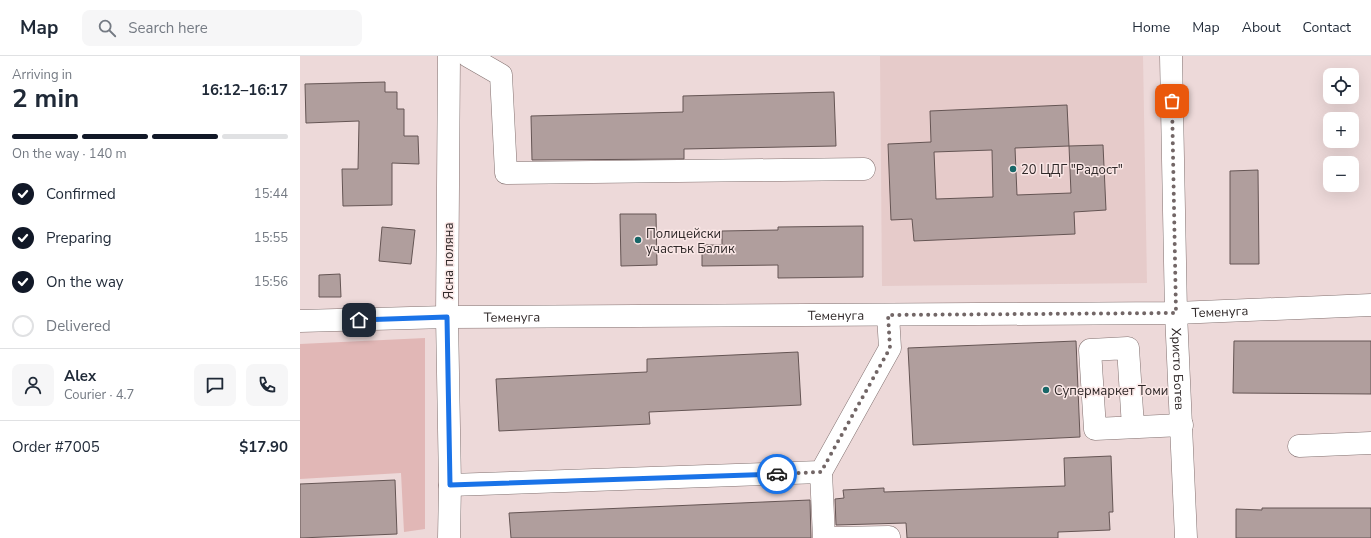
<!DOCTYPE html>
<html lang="en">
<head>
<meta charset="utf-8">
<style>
  :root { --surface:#fff; --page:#f6f6f7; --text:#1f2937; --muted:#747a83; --line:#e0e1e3; --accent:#111827 }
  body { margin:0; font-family:"Nunito Sans",sans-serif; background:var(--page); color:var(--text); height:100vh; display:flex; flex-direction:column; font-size:15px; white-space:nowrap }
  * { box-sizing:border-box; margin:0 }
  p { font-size:13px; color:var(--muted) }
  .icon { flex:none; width:22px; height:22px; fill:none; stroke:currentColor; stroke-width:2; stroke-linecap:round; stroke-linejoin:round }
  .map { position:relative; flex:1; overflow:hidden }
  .details { display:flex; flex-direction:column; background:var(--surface); width:300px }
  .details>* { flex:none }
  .buttons { position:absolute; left:1023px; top:12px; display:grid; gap:8px }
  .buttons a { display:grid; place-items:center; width:36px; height:36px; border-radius:8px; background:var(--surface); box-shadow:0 4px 16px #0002; font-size:20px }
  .pin { position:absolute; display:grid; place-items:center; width:34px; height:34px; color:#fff; margin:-17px; border-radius:8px; box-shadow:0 2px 6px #0006 }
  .courier { position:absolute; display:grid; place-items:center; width:40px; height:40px; margin:-20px; border:3px solid #1a73e8; border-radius:50%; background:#fff; color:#222; box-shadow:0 1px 5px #0007 }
  .headline em { font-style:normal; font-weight:700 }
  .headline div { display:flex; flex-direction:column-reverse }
  .headline { display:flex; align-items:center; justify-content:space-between; height:68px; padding:0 12px }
  h1 { font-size:26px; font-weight:700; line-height:30px }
  .bar { display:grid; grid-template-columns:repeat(4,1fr); gap:6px 4px; align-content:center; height:48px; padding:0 12px }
  .bar i { height:5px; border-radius:3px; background:var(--line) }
  .bar .selected { background:var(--accent) }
  .bar p { grid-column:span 4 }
  .line { display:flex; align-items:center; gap:10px; padding:0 12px; border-top:1px solid var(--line) }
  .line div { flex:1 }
  .round { display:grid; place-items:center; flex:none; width:42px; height:42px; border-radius:8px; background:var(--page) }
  ol { padding:0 12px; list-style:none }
  li { display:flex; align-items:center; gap:12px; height:44px }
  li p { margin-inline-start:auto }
  li .icon { padding:4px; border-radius:50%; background:var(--accent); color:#fff; stroke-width:4 }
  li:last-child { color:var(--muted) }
  li i { width:22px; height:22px; border:2px solid var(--line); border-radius:50% }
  header { display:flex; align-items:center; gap:24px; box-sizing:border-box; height:56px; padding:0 20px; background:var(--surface); border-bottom:1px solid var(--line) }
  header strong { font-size:19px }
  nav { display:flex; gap:22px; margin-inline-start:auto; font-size:14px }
  .search { width:280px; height:36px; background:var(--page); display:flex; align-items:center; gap:10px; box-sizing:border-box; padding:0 14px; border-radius:8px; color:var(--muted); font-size:15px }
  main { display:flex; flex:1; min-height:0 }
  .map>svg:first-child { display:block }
  .built { fill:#e6cbca }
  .green { fill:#e1b7b6 }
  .building { fill:#b09e9d; stroke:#655554; fill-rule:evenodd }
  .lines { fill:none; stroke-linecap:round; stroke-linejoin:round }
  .minor-casing { stroke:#827170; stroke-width:23 }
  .minor { stroke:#fff; stroke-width:22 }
  .done { stroke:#726666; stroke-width:4; stroke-dasharray:0 7.2 }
  .route { stroke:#1a73e8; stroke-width:5 }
  .poi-dot { fill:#186768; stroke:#fae7e6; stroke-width:1.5 }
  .labels { text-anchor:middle; stroke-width:3; stroke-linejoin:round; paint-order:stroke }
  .poi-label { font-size:13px; fill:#2f2828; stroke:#fae7e6; text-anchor:start }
  .street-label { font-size:13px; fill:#2f2828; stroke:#fae7e6 }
</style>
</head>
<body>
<header>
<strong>Map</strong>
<div class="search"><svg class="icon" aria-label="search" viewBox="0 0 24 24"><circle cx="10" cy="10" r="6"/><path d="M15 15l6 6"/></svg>Search here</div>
<nav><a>Home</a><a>Map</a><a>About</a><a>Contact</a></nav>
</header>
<main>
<section class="details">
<div class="headline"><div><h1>2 min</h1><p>Arriving in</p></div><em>16:12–16:17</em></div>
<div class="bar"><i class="selected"></i><i class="selected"></i><i class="selected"></i><i></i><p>On the way · 140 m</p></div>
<ol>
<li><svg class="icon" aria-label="check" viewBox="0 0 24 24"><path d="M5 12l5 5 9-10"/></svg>Confirmed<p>15:44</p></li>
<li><svg class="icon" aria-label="check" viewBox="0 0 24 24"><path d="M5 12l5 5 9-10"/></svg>Preparing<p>15:55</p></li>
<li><svg class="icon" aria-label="check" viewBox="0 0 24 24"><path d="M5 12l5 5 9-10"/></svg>On the way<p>15:56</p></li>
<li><i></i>Delivered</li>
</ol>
<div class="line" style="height:72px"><a class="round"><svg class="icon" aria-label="person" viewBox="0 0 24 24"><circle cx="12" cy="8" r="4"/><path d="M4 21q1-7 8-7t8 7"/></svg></a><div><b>Alex</b><p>Courier · 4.7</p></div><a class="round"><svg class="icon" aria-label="chat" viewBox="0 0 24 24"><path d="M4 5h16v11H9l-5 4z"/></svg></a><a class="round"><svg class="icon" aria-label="phone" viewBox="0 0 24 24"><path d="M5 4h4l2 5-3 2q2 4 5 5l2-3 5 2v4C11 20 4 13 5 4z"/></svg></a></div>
<div class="line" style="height:52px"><div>Order #7005</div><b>$17.90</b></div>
</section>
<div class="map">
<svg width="1071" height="482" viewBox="0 0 1071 482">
  <rect width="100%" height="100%" fill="#edd9d9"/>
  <!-- built -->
  <polygon class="built" points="580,0 843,0 847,227 582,230"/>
  <!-- green -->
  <polygon class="green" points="125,282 125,473 104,476 101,417 0,423 0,288"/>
  <!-- building -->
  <g class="building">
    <polygon points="85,26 85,36 97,36 97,53 104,53 104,80 118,80 119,108 92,107 92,149 43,150 42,113 58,113 59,65 6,67 5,28"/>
    <polygon points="534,36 536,90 384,93 384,103 232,104 231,60 383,56 383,40"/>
    <path d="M767,49L769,90L715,92L717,139L771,137L769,90L803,89L806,154L774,156L775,178L614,185L612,163L591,164L588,88L631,86L630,55ZM692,94L693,141L636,143L634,96Z"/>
    <polygon points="958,114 959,208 930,208 930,115"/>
    <polygon points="320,158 356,158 357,209 321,210"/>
    <polygon points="563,170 563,221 478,222 478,209 402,210 402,189 422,189 422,175 478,174 478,171"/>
    <polygon points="82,171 115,174 111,208 79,205"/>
    <polygon points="40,218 41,241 19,241 19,219"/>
    <polygon points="776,285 780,381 613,389 608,292"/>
    <polygon points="934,285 1071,285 1071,338 933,337"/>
    <polygon points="498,296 501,349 349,356 350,368 199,375 196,323 347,316 347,303"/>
    <polygon points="811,400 813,456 809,456 810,474 758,476 758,482 607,482 606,467 536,469 535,443 544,442 543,434 584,432 584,436 765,430 764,402"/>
    <polygon points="95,424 97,478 0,482 0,428"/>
    <polygon points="510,444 511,482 211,482 209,457"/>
    <polygon points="962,452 1071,452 1071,482 936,482 936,453 962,454"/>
  </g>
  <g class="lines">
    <defs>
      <g id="minor">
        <polyline points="149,0 147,261 150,429 149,482"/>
        <polyline points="168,0 201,19 206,117 564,113"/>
        <path id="s1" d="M871,0L876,257L886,482"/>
        <path id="s2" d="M0,265L147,261L876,257L1071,249"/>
        <polyline points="833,371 828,292 790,294 795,373 882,369"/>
        <polyline points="999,390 1071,387"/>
        <polyline points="521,416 524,482"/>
        <polyline points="150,429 521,416 590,292 588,259"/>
        <polyline points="535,482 589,481 589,482"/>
      </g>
    </defs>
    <!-- minor casing -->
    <use href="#minor" class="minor-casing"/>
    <!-- minor -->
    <use href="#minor" class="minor"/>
  </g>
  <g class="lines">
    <!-- done -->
    <polyline class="done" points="477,418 521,416 590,292 588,259 876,257 872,45"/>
    <!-- route -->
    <polyline class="route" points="59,264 147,261 150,429 477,418"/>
  </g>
  <!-- markers -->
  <g class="poi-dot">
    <circle cx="713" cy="113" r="4"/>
    <circle cx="338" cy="184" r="4"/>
    <circle cx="746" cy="334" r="4"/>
  </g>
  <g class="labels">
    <!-- poi labels -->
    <g class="poi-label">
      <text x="721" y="118">20 ЦДГ "Радост"</text>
      <text x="346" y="182">Полицейски<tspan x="346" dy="15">участък Балик</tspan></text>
      <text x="754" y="339">Супермаркет Томи</text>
    </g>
    <!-- street labels -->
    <g class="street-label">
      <text transform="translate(148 205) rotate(-90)" y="5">Ясна поляна</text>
      <text dy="5" stroke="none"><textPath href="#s2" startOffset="920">Теменуга</textPath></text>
      <text dy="5" stroke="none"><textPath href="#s2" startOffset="536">Теменуга</textPath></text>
      <text dy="5" stroke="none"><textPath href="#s2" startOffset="212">Теменуга</textPath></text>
      <text dy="5" stroke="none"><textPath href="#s1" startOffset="313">Христо Ботев</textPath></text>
    </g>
  </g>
</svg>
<div class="buttons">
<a><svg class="icon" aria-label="locate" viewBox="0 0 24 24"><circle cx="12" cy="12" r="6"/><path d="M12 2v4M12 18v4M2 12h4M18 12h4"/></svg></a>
<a>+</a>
<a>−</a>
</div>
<div class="pin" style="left:872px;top:45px;background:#ea580c"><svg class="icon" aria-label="bag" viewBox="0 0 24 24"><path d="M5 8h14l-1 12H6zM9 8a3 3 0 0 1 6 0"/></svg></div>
<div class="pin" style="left:59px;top:264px;background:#1f2937"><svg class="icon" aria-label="home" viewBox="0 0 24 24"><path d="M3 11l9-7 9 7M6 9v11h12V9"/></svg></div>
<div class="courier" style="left:477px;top:418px"><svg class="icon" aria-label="car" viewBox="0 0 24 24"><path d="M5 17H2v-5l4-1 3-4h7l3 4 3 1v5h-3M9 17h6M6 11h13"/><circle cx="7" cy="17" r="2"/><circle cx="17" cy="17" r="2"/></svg></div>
</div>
</main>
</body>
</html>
